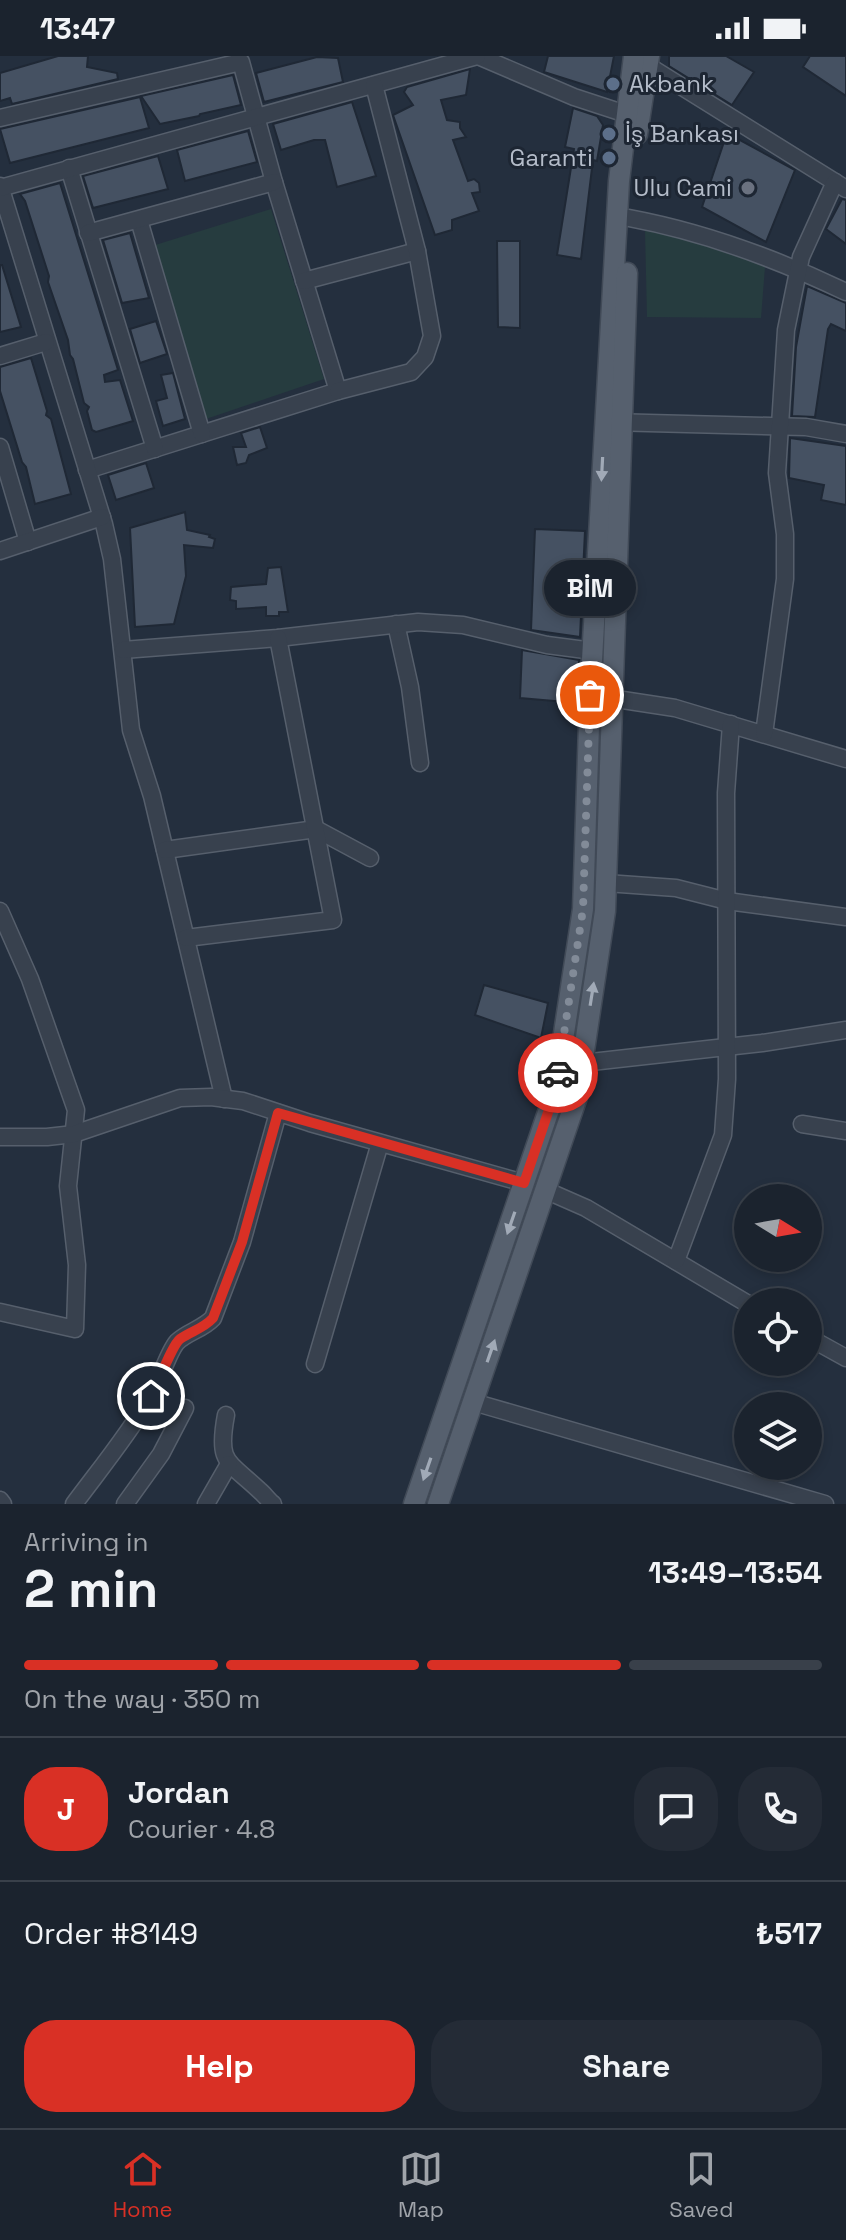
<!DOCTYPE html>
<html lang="en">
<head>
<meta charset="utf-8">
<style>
  :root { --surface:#1b232e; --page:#242b36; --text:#f1f3f6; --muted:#a0a4aa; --line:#39404a; --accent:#d93025 }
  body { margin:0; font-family:"Space Grotesk",sans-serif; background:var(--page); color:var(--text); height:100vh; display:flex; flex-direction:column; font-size:30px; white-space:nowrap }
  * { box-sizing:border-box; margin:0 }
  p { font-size:26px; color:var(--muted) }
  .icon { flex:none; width:44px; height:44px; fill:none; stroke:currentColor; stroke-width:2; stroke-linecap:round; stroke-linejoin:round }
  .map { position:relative; height:1448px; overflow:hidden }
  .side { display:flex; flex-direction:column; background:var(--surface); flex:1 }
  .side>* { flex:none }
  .needle { width:52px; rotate:101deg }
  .fabs { position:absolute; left:734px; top:1128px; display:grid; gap:16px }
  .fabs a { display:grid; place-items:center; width:88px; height:88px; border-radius:50%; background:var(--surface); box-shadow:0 4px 12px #0003,0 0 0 2px var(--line); font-size:40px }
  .pin { position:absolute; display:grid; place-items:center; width:68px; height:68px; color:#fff; margin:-34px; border:4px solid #fff; border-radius:50%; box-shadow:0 2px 8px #0007 }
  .courier { position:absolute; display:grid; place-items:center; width:80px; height:80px; margin:-40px; border:6px solid #d93025; border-radius:50%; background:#fff; color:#222; box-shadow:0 2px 10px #0007 }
  .bubble { position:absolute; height:56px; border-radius:28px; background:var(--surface); box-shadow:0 4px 12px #0003,0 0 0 2px var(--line); font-size:26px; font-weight:700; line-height:56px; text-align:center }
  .head em { font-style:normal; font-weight:700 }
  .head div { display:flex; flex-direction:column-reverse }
  .head { display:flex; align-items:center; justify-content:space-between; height:136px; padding:0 24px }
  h1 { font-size:52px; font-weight:700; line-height:60px }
  .bar { display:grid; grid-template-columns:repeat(4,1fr); gap:12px 8px; align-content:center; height:96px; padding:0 24px }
  .bar i { height:10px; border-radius:6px; background:var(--line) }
  .bar .selected { background:var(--accent) }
  .bar p { grid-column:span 4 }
  .line { display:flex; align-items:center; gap:20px; padding:0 24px; border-top:2px solid var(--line) }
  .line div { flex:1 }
  .round { display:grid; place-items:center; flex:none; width:84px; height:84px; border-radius:32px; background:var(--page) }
  .primary-button { display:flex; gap:16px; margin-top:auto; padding:16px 24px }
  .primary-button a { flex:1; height:92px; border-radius:32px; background:var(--accent); color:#fff; font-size:32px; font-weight:700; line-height:92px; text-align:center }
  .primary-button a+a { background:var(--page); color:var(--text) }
  .status { display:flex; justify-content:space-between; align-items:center; height:56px; padding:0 40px; background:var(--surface); direction:ltr }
  .status svg { height:22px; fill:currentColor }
  .menu { display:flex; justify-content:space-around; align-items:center; height:112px; border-top:2px solid var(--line); background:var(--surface); font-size:22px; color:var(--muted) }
  .menu a { display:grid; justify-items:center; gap:4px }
  .menu .selected { color:var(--accent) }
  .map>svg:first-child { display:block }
  .green { fill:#263c3f }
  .building { fill:#455162; stroke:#1f2835; stroke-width:2 }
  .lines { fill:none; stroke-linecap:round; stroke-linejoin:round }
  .minor-casing { stroke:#565f6c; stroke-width:19 }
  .major-casing { stroke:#414a57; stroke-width:23 }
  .minor { stroke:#38414e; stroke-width:16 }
  .major { stroke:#56606e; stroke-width:20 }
  .oneway { fill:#a1aab7 }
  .done { stroke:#828b98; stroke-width:8; stroke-dasharray:0 14.4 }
  .route { stroke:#d93025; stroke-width:10 }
  .service-dot { fill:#5c6f8a; stroke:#1d2633; stroke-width:3 }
  .worship-dot { fill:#6b7280; stroke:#1d2633; stroke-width:3 }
  .labels { text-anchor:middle; stroke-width:6; stroke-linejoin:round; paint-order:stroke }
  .poi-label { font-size:24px; fill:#b4bcc9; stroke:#1d2633; text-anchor:start }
</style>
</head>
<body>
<div class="status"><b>13:47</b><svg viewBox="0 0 49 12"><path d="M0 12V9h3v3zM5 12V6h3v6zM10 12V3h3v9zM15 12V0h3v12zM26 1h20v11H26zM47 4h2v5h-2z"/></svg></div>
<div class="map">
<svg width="846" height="1448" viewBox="0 0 846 1448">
  <rect width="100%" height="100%" fill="#242f3e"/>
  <!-- green -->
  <g class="green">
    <polygon points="271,153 324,323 206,363 152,190"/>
    <polygon points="645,175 696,179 765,211 761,262 647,261"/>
  </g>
  <!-- building -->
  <g class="building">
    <polygon points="58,0 88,0 87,11 117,17 118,23 12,48 10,42 0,45 0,17"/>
    <polygon points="548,0 614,0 607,36 544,16"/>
    <polygon points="669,0 726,0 754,16 732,49 669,10"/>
    <polygon points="810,0 846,0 846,40 803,11"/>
    <polygon points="317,1 338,2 343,26 264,46 256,17"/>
    <polygon points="470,13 466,39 441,44 447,64 460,66 460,72 466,81 453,84 468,125 474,123 479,127 480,136 472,137 479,155 452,164 452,174 435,179 393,59 413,49 404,36 407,31"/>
    <polygon points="233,19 241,49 200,58 199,60 160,68 141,40"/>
    <polygon points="140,41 149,72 10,107 0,73"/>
    <polygon points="352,46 376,120 337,131 325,84 314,84 281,94 273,68"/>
    <polygon points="573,52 597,60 603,69 597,105 593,104 581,203 557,199 574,93 565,91"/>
    <polygon points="248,75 257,106 185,125 177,94"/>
    <polygon points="727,77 795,114 766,186 702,151"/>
    <polygon points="158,100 168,133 93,152 83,120"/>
    <polygon points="60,127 118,314 104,319 105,326 120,324 133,365 96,376 92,374 87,355 89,351 84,347 73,303 70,299 68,284 48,226 49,220 25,145 20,138"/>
    <polygon points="842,143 846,144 846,188 826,173"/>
    <polygon points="130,177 149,242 122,247 103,184"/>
    <polygon points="497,185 520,185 520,272 498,271"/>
    <polygon points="0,209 2,209 21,271 0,276"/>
    <polygon points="807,230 846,247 846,275 831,268 828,273 815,361 792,360 796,291"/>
    <polygon points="156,265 167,298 140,307 130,273"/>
    <polygon points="31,302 47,355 46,359 51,363 71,438 35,448 26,411 22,406 0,335 0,311"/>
    <polygon points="173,317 185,363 163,370 156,345 167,342 161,319"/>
    <polygon points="260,371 267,392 249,399 246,407 237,409 233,391 246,391 241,377"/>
    <polygon points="790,382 846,390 846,449 821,444 824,429 789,422"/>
    <polygon points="146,407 154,432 116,444 108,419"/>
    <polygon points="185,456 187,474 210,479 209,481 215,483 213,492 184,489 186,520 174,568 135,571 130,472"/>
    <polygon points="535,473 585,475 580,581 531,574"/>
    <polygon points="281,511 288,556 279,556 279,560 266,560 266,551 236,553 236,545 230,544 231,531 266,528 268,512"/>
    <polygon points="522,594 579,604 577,647 520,642"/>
    <polygon points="484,929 548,947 541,982 475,959"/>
  </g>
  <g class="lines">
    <defs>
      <g id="minor">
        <polyline points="478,0 574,41 626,58"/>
        <polyline points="647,9 846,133"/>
        <polyline points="0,62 241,6 274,126 338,335 87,414"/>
        <polyline points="69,112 155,393"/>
        <polyline points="0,130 104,468 112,503 131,674 152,740 224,1043"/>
        <polyline points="0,132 477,0"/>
        <path d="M629,162C704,176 777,203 846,236"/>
        <polyline points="139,164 202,378"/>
        <polyline points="88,177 274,126"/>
        <polyline points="304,225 417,195"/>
        <polyline points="0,300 46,286"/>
        <polyline points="338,335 411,316 425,301 432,280 417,195 374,29"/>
        <polyline points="610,366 806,371 846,378"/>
        <polyline points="0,391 28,486"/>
        <polyline points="0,495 102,461"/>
        <polyline points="396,568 410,631 420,707"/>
        <polyline points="123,594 278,582 418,566 463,569 547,589 593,595"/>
        <polyline points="590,639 675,652 846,703"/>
        <polyline points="764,678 785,523 785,478 777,417 786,274 801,201 835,126"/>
        <polyline points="165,794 316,773 370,802"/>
        <polyline points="606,827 676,832 727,845 846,861"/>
        <polyline points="0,855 30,923 76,1054 68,1130 77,1209 75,1273 0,1256"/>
        <polyline points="186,882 333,864 278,582"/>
        <polyline points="582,1007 762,987 846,974"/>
        <polyline points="802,1068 846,1075"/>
        <polyline points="0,1081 47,1081 74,1078 180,1042 211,1041 243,1045 310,1067 524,1127"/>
        <polyline points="545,1134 586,1152 748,1248"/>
        <polyline points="676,1205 723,1079 727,1023 726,737 731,668"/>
        <polyline points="808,1281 846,1302"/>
        <polyline points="315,1308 380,1087"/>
        <polyline points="473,1346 825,1448"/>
        <path d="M226,1359C217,1407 227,1404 259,1434C264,1438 268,1444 273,1448"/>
        <polyline points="0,1444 3,1448"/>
        <path d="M74,1448C100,1413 128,1379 150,1342C159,1327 168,1296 177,1286C187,1276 203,1273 213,1262L242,1186L278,1057"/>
        <polyline points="125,1448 161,1398 185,1352"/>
        <polyline points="206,1448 229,1408"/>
      </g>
      <g id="major">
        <polyline points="637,78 649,0"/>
        <polyline points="414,1448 555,1036 583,853 590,639 619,125 634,0"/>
        <polyline points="438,1448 577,1041 605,855 627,217"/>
      </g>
    </defs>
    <!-- minor casing -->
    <use href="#minor" class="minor-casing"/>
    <!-- major casing -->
    <use href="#major" class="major-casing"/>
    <!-- minor -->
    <use href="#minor" class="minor"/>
    <!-- major -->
    <use href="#major" class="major"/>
  </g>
  <!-- one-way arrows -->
  <defs><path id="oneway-solid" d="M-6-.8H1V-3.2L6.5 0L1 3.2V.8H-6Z" transform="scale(2)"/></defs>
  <g class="oneway">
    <use href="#oneway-solid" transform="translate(602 413) rotate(93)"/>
    <use href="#oneway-solid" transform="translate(592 938) rotate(-81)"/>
    <use href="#oneway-solid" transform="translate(511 1167) rotate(109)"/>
    <use href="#oneway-solid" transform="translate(491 1295) rotate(-71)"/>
    <use href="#oneway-solid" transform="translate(427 1413) rotate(109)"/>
  </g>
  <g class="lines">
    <!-- done -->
    <polyline class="done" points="558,1017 583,853 590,639"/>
    <!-- route -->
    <path class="route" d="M151,1340C158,1328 172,1289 180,1283C191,1275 203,1273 213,1262L242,1186L278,1057L524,1127L555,1036L558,1017"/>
  </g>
  <!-- markers -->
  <g class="service-dot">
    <circle cx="613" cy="28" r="8"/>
    <circle cx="609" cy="78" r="8"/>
    <circle cx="609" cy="102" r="8"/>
  </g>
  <circle class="worship-dot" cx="748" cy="132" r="8"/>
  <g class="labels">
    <!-- poi labels -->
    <g class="poi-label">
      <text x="629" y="36">Akbank</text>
      <text x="625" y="86">İş Bankası</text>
      <text x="593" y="110" text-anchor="end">Garanti</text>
      <text x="732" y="140" text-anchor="end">Ulu Cami</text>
    </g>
  </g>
</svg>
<div class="fabs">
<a><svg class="needle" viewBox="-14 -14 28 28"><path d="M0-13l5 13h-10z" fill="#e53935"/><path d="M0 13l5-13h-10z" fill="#a0a4aa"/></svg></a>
<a><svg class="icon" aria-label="locate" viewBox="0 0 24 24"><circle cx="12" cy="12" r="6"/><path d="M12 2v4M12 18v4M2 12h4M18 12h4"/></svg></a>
<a><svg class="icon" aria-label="layers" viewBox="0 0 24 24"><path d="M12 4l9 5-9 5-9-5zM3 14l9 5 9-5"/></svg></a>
</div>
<div class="pin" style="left:590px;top:639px;background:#ea580c"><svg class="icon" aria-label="bag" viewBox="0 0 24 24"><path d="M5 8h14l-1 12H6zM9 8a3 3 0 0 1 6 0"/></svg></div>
<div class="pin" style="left:151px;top:1340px;background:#1f2937"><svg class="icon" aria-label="home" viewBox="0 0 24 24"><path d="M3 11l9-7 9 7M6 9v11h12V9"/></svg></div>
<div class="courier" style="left:558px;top:1017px"><svg class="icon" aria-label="car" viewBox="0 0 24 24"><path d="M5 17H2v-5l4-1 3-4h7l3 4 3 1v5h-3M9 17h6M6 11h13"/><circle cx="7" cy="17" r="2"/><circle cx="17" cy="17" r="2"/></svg></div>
<div class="bubble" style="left:544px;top:504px;width:92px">BİM</div>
</div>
<section class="side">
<div class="head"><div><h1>2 min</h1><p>Arriving in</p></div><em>13:49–13:54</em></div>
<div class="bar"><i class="selected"></i><i class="selected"></i><i class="selected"></i><i></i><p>On the way · 350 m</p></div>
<div class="line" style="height:144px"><b class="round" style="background:var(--accent);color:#fff">J</b><div><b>Jordan</b><p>Courier · 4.8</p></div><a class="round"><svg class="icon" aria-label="chat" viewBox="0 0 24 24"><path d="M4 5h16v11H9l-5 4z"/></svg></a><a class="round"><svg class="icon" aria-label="phone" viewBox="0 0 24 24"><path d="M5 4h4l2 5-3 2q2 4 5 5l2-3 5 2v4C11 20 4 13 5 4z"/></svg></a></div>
<div class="line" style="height:104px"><div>Order #8149</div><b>₺517</b></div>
<div class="primary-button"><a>Help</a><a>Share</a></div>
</section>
<nav class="menu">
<a class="selected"><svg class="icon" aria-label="home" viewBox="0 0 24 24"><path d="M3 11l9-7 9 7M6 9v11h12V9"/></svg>Home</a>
<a><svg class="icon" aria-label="map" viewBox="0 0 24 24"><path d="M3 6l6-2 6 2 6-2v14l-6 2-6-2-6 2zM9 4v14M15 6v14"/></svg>Map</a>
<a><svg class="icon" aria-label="saved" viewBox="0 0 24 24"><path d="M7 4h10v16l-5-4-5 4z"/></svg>Saved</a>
</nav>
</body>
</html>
